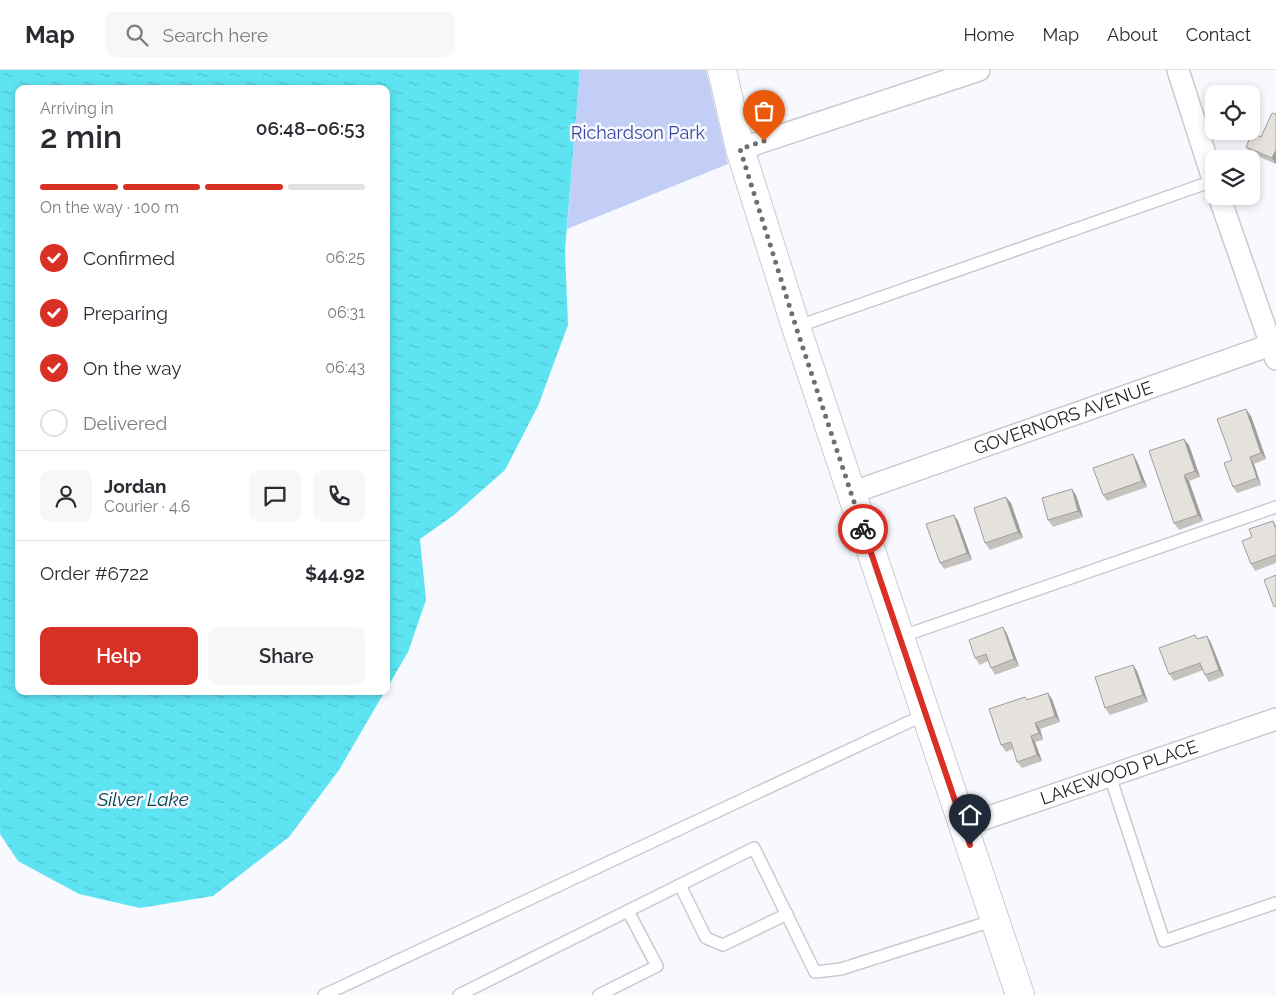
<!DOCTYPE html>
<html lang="en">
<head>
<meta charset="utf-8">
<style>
  :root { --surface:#fff; --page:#f7f7f7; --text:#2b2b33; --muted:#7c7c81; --line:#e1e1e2; --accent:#d93025 }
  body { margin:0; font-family:Raleway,sans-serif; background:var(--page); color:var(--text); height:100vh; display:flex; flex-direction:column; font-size:19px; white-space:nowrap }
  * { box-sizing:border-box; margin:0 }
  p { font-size:16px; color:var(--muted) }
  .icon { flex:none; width:28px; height:28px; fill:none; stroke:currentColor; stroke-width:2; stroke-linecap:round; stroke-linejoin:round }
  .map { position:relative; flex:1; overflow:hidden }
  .details { position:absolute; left:15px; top:15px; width:375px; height:610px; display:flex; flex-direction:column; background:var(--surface); border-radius:10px; box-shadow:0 2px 8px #0003 }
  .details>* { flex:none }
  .buttons { position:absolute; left:1205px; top:15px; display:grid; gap:10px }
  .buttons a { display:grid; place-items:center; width:55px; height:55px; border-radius:10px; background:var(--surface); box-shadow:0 2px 8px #0003; font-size:25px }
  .pin { position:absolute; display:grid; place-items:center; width:42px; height:42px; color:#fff; margin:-51px -21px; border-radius:50% 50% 50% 0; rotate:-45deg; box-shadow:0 0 5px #0007 }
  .pin .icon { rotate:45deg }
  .courier { position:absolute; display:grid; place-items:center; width:50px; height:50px; margin:-25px; border:4px solid #d93025; border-radius:50%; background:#fff; color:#222; box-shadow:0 1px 6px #0007 }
  .summary em { font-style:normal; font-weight:600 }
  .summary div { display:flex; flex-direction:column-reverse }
  .summary { display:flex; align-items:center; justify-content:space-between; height:85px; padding:0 25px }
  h1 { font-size:32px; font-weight:600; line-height:38px }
  .bar { display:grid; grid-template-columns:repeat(4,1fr); gap:8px 5px; align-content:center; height:60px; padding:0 25px }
  .bar i { height:6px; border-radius:4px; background:var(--line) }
  .bar .current { background:var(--accent) }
  .bar p { grid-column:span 4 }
  .line { display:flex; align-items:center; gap:12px; padding:0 25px; border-top:1px solid var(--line) }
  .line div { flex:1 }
  .round { display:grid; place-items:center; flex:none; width:52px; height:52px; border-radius:10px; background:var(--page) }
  ol { padding:0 25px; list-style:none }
  li { display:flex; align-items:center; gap:15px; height:55px }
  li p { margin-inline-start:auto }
  li .icon { padding:5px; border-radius:50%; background:var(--accent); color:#fff; stroke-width:4 }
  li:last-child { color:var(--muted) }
  li i { width:28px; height:28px; border:2px solid var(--line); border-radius:50% }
  .cta { display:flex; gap:10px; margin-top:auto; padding:10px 25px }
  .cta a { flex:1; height:58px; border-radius:10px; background:var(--accent); color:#fff; font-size:20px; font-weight:600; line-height:58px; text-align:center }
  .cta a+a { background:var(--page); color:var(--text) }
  header { display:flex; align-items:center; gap:30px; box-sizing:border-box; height:70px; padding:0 25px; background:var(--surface); border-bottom:1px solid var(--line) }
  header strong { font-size:24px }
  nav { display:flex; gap:28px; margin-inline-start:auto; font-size:18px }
  .search { width:350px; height:45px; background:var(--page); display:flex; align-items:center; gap:12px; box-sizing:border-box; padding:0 18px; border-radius:10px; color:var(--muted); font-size:19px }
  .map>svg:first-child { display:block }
  .park { fill:#c2cef6 }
  .water { fill:url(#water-ripples) }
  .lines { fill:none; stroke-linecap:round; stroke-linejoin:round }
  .lane-casing { stroke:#c9cbd1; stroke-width:14 }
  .street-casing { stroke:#c9cbd1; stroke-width:24 }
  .secondary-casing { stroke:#c9cbd1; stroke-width:30 }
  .lane { stroke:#fff; stroke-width:11 }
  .street { stroke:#fff; stroke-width:21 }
  .secondary { stroke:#fff; stroke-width:28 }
  .wall { fill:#c5c2bd }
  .shaded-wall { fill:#a09e9a }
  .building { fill:#e5e1dc; stroke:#a09e9a }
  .done { stroke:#6d6e72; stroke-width:5; stroke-dasharray:0 9 }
  .route { stroke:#d93025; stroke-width:6 }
  .labels { text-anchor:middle; stroke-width:5; stroke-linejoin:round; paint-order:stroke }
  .park-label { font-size:18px; fill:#3746a0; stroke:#f7f9ff }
  .street-label { font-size:18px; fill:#232326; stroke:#f7f9ff }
  .water-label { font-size:19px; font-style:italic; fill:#04444b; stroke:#f7f9ff }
</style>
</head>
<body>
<header>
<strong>Map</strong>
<div class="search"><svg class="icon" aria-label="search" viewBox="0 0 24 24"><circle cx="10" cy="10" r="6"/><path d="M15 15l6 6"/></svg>Search here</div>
<nav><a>Home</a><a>Map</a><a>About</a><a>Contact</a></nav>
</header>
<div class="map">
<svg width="1276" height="925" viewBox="0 0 1276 925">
  <defs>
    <pattern id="water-ripples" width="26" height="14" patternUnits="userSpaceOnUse" patternTransform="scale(1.25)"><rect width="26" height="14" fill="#5de3f2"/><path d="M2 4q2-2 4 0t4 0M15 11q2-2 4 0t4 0" fill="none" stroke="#51c2cf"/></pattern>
  </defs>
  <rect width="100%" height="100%" fill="#f7f9ff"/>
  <!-- park -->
  <polygon class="park" points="580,0 706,0 728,94 567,159"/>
  <!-- water -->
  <polygon class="water" points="0,0 580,0 565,180 568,255 538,336 505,400 454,445 420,469 426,530 408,582 386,620 386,19 19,19 19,621 385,621 339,700 289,767 213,826 140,838 79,824 18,791 0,764"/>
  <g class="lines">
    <defs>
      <g id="lane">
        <polyline points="796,257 1213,111"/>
        <polyline points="900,567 1276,437"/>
        <polyline points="1110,706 1164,871 1276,833"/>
        <polyline points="680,815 706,868 723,875 787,844"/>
        <polyline points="324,925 926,644"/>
        <polyline points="459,925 754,778 815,902 841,899 995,850"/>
        <polyline points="599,925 657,896 628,841"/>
      </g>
      <g id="street">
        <polyline points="1178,0 1214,112"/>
        <polyline points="740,79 979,0"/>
        <polyline points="1219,126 1276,289"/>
        <path id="s1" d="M851,423L1276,273"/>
        <path id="s2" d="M963,756L1276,649"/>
      </g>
      <polyline id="secondary" points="722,0 740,79 796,257 1020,925"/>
    </defs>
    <!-- lane casing -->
    <use href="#lane" class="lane-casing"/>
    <!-- street casing -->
    <use href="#street" class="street-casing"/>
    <!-- secondary casing -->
    <use href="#secondary" class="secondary-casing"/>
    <!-- lane -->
    <use href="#lane" class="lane"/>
    <!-- street -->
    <use href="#street" class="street"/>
    <!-- secondary -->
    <use href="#secondary" class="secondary"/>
  </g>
  <!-- wall -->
  <g class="wall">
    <polygon points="1276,44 1276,94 1250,83 1246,77 1261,67"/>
    <polygon points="1251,346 1266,389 1254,394 1261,415 1237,423 1233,417 1232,390"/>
    <polygon points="1189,375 1200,407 1189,411 1203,451 1179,460 1174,453"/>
    <polygon points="1137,391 1147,417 1107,431 1103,425"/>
    <polygon points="1076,425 1083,447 1053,457 1048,450"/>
    <polygon points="1011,433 1023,468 990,480 985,473"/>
    <polygon points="954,445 958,451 972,490 944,499 940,493"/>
    <polygon points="1273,451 1276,455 1276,493 1255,501 1251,494 1252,467"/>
    <polygon points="1003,557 1007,564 1019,596 995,605 991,598 988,591 980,595 975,588"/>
    <polygon points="1207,566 1211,573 1224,606 1209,612 1205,605 1203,600 1174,611 1169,604 1199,569"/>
    <polygon points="1133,595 1137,601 1148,632 1110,645 1105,638"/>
    <polygon points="1052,629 1060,652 1040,659 1043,670 1035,672 1042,691 1022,698 1017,692 1013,679 1006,682 1001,675 1027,630"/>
  </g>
  <!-- shaded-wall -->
  <g class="shaded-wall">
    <polygon points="1275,80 1276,81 1276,94 1272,88"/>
    <polygon points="1246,339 1251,346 1266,389 1261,383"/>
    <polygon points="1184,369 1189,375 1200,407 1195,401"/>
    <polygon points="1133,384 1137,391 1147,417 1142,411"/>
    <polygon points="1250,387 1254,394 1261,415 1257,408"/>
    <polygon points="1184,405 1189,411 1203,451 1198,445"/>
    <polygon points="1072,419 1076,425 1083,447 1078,441"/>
    <polygon points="1006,427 1011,433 1023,468 1018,462"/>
    <polygon points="954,445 958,451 972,490 967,483"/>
    <polygon points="1003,557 1007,564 1019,596 1014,589"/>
    <polygon points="1207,566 1211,573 1224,606 1219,600"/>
    <polygon points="1133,595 1137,601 1148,632 1143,625"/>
    <polygon points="1048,623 1052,629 1060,652 1055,646"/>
    <polygon points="1035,653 1040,659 1043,670 1039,663"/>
    <polygon points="1031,666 1035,672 1042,691 1037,685"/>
  </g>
  <!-- building -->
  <g class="building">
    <polygon points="1272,43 1276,44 1276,80 1272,88 1246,77 1252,63 1261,67"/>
    <polygon points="1246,339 1261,383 1250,387 1257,408 1233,417 1224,393 1232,390 1217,349"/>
    <polygon points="1184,369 1195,401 1184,405 1198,445 1174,453 1149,381"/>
    <polygon points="1133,384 1142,411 1103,425 1093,398"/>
    <polygon points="1072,419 1078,441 1048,450 1042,428"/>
    <polygon points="1006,427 1018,462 985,473 974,438"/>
    <polygon points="954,445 967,483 940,493 926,454"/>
    <polygon points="1273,451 1276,459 1276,485 1251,494 1242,471 1252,467 1249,459"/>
    <polygon points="1276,505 1276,536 1274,537 1264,510"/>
    <polygon points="1003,557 1014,589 991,598 986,584 975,588 969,570"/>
    <polygon points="1195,565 1197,569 1207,566 1219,600 1205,605 1200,593 1169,604 1159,578"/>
    <polygon points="1133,595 1143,625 1105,638 1095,607"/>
    <polygon points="1048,623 1055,646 1035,653 1039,663 1031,666 1037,685 1017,692 1011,672 1001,675 989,639 1025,627 1027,630"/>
  </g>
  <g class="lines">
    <!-- done -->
    <polyline class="done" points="764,71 740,79 796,257 863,459"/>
    <!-- route -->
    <polyline class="route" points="863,459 970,775"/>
  </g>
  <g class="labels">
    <!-- park labels -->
    <g class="park-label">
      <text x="638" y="69">Richardson Park</text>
    </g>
    <!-- street labels -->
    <g class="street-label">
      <text dy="6" stroke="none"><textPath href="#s1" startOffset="225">GOVERNORS AVENUE</textPath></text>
      <text dy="6" stroke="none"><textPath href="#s2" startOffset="165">LAKEWOOD PLACE</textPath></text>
    </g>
    <!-- water labels -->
    <g class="water-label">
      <text x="143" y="736">Silver Lake</text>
    </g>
  </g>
</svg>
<div class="buttons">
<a><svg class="icon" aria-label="locate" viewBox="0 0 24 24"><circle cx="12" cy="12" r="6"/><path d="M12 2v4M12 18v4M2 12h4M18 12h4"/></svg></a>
<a><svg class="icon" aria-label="layers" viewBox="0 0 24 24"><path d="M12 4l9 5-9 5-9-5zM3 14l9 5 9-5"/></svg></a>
</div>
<div class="pin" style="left:764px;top:71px;background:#ea580c"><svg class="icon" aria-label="bag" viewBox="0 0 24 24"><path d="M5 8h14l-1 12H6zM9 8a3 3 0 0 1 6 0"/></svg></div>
<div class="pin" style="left:970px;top:775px;background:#1f2937"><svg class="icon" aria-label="home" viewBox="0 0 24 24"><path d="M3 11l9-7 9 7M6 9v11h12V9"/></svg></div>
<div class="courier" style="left:863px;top:459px"><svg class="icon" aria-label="bike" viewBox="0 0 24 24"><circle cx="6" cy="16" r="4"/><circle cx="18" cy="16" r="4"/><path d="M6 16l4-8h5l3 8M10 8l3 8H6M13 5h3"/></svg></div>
<section class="details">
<div class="summary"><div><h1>2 min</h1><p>Arriving in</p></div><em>06:48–06:53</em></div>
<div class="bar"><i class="current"></i><i class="current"></i><i class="current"></i><i></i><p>On the way · 100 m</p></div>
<ol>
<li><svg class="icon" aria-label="check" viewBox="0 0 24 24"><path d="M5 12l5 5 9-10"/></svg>Confirmed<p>06:25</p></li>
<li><svg class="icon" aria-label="check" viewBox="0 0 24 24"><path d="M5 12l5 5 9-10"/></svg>Preparing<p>06:31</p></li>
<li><svg class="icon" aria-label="check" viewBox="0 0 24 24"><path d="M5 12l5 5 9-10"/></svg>On the way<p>06:43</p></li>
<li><i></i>Delivered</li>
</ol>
<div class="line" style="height:90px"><a class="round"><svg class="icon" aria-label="person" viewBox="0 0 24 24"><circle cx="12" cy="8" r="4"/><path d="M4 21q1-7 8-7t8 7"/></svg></a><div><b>Jordan</b><p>Courier · 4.6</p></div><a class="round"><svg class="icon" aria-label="chat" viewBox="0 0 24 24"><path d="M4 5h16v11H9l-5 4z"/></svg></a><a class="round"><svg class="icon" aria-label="phone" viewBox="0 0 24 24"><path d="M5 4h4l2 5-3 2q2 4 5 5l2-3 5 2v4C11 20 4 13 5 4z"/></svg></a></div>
<div class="line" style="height:65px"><div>Order #6722</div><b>$44.92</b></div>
<div class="cta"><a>Help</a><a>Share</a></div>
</section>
</div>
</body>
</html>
